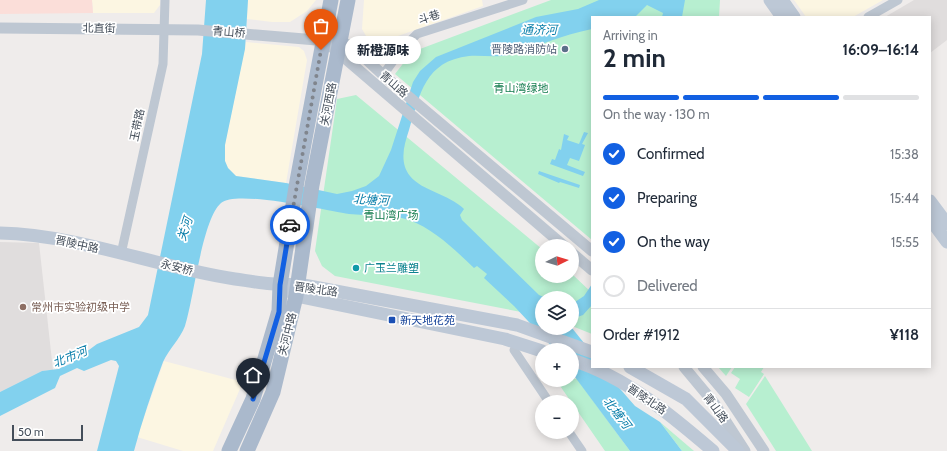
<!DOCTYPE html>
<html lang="en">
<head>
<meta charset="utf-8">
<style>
  :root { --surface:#fff; --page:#f2f2f3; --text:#1f2937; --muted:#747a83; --line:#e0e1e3; --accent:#1260e2 }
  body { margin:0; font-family:Cabin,"Noto Sans SC",sans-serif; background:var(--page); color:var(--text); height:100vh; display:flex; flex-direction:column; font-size:15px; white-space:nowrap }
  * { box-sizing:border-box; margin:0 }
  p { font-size:13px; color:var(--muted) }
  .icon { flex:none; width:22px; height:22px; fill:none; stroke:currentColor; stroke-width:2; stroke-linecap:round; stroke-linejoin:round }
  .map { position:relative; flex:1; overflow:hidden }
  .drawer { position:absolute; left:591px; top:16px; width:340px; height:352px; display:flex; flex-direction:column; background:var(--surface); border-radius:0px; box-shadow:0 2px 10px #0003 }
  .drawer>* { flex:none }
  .needle { width:26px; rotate:85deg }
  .controls { position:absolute; left:535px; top:239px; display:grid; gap:8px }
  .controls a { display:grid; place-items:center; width:44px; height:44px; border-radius:50%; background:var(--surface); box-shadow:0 2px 10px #0003; font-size:20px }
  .scale { position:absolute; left:12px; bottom:10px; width:71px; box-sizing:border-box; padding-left:4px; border:2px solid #444e5a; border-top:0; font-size:11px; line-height:14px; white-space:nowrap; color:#444e5a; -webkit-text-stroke:3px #fff; paint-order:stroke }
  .pin { position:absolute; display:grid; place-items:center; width:34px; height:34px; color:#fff; margin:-41px -17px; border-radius:50% 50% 50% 0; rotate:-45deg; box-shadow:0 0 4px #0007 }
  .pin .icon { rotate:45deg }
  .courier { position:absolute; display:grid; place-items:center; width:40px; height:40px; margin:-20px; border:3px solid #1260e2; border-radius:50%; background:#fff; color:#222; box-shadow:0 1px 5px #0007 }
  .bubble { position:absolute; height:28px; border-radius:14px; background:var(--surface); box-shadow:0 2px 10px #0003; font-size:13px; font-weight:800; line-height:28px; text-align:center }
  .summary em { font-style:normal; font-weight:800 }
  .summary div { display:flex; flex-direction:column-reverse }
  .summary { display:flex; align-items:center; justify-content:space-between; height:68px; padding:0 12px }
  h1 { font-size:26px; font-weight:800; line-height:30px }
  .bar { display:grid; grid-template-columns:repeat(4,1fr); gap:6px 4px; align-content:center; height:48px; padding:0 12px }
  .bar i { height:5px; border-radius:3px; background:var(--line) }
  .bar .on { background:var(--accent) }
  .bar p { grid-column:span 4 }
  .line { display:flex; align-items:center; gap:10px; padding:0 12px; border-top:1px solid var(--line) }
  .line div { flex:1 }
  ol { padding:0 12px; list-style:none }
  li { display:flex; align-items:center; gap:12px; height:44px }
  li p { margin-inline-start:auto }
  li .icon { padding:4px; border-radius:50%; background:var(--accent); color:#fff; stroke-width:4 }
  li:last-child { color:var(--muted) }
  li i { width:22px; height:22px; border:2px solid var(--line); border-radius:50% }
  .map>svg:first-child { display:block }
  .commercial { fill:#fcf6e2 }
  .education { fill:#e0dddd }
  .medical { fill:#fbded9 }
  .green { fill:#b7efd0 }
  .water { fill:#82d1ee }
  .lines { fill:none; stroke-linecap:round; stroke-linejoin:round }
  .minor { stroke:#bec7d2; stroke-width:9 }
  .tertiary { stroke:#bec7d2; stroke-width:11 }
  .secondary { stroke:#bdc8d6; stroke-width:13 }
  .primary { stroke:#aab9cc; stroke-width:15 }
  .done { stroke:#80858d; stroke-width:4; stroke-dasharray:0 7.2 }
  .route { stroke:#1260e2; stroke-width:5 }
  .service-dot { fill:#5c6f8a; stroke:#fff; stroke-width:1.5 }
  .culture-dot { fill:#0f9aa8; stroke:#fff; stroke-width:1.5 }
  .education-dot { fill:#8d6e63; stroke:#fff; stroke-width:1.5 }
  .transit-dot { fill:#1a4fb4; stroke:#fff; stroke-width:1.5 }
  .labels { text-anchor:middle; stroke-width:3.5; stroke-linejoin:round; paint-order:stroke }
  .street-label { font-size:11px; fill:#444e5a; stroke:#fff }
  .service-label { font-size:11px; fill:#4e5e75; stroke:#fff; text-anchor:end }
  .park-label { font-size:11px; fill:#137c4e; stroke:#fff }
  .culture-label { font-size:11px; fill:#0d838f; stroke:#fff; text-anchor:start }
  .education-label { font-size:11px; fill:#785e54; stroke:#fff; text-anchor:start }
  .transit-label { font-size:11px; fill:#164399; stroke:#fff; text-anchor:start }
  .water-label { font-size:12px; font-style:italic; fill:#077da9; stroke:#fff }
</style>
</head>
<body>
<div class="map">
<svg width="947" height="451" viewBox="0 0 947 451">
  <rect width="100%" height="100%" fill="#efeceb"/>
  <!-- commercial -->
  <g class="commercial">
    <polygon points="92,0 160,0 160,5 154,13 93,13"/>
    <polygon points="248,0 316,0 307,11 290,22 272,22 247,19"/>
    <polygon points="364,0 482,0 483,6 398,36 387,49 379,51 369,41 362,29"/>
    <polygon points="794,0 883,0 853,17 806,17"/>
    <polygon points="246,42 299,47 304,51 307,60 286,183 236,176 228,168 225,161 225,145"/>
    <polygon points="164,361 243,382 213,451 183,451 137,437"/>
  </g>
  <!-- education -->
  <g class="education">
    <polygon points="914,0 947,0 947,40 930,53 930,17 885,17"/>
    <polygon points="0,242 39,243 53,370 42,371 0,392"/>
  </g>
  <!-- medical -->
  <polygon class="medical" points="0,0 92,0 93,13 0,14"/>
  <!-- green -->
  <g class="green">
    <polygon points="551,0 720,0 719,17 592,17 592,240 395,74 412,52"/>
    <polygon points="356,95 542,249 542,276 572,276 572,274 592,293 592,334 572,326 572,298 542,298 542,316 335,276 322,266 315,251 337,99"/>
    <polygon points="718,367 732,367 726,376"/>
    <polygon points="735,367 764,367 761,372 764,374 749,397 735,388 740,379 731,373"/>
    <polygon points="765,376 812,451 776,451 746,404"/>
    <polygon points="572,378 577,379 630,451 605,451 556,380 572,380"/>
    <polygon points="660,422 694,451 682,451"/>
  </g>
  <!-- water -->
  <g class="water">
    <path d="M206,0H248L245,49L225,145V161L228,168L236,176L286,183L337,194L352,191L366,186L379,176L391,150L413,82L420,71L436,57L536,17L578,9L599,0H685L682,17H662L663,13L647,5L635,17H592V29C563,35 537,46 508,55C495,58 482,55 469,56C425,61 420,94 409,130C404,145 399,162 410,176C422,191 449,194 464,209L460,215L462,220L539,295L546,298H542V328H572L592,353V367H601L635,406L660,422L682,451H630L572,373V350H555L514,306L484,278L487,274L477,266L474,268C455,250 434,229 409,220C390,214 368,216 349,214C327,211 236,189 221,203C202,220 194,298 185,326C180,339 169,349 163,362C152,391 142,421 134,451H97L119,366L116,361L111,360L84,371L77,368L60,376L55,388L0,416V392L42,371L58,369L70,364L97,344L139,327L148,315L202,54Z"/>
    <polygon points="584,132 588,133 582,144 585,145 579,161 570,158 567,165 585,172 583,176 550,164 552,159 555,160 559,149 561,150 564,134 569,136 567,140 579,144"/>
    <polygon points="539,171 580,185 579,188 560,182 559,183 538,174"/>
    <polygon points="592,284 592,305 583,315 572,319 572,304 584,296"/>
  </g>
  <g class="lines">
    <!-- minor -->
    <g class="minor">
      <polyline points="868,17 898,0"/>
      <polyline points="383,75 401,50 417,34 523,0"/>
      <polyline points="121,254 163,64 165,0"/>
      <polyline points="514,350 549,402"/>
      <polyline points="569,432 582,451"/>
    </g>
    <!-- tertiary -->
    <g class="tertiary">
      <polyline points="0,28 198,30 340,42 352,46 383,75 592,251"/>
      <polyline points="333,48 564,246"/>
      <polyline points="572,253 592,270"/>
      <polyline points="684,367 714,403 745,451"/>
      <polyline points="703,367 726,394 764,451"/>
    </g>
    <!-- secondary -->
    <g class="secondary">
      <polyline points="770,0 782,17"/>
      <polyline points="782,0 794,17"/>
      <polyline points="930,201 947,224"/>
      <polyline points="930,219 947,242"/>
      <path d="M0,233C80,235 156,267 235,279C256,282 276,286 298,284L517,325L592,352"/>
      <polyline points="288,290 296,296 505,339 542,351"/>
      <path d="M572,360C626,377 671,415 713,451"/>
      <polyline points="630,367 686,399 738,451"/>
    </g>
    <!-- primary -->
    <g class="primary">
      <polyline points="229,451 253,399 279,311 280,285 297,181 331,0"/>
      <polyline points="247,451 273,392 296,296 312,185 348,0"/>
    </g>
  </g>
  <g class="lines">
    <!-- done -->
    <polyline class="done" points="290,225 321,50"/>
    <!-- route -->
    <polyline class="route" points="253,399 279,312 280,285 290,225"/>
  </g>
  <!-- markers -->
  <circle class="service-dot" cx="565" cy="49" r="4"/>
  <circle class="culture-dot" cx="356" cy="268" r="4"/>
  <circle class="education-dot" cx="23" cy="307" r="4"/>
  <rect class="transit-dot" x="388" y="316" width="8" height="8" rx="2"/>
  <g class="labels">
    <!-- street labels -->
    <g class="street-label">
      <text transform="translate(429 17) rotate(-18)" y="4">斗巷</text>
      <text transform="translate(99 28) rotate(1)" y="4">北直街</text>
      <text transform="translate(229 32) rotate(4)" y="4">青山桥</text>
      <text transform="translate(394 84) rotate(41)" y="4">青山路</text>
      <text transform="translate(328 104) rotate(-79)" y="4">关河西路</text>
      <text transform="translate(137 125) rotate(-78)" y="4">玉带路</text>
      <text transform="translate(77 244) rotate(12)" y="4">晋陵中路</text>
      <text transform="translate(177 267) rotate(14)" y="4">永安桥</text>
      <text transform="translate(316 289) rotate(8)" y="4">晋陵北路</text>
      <text transform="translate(287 334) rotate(-76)" y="4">关河中路</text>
      <text transform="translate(647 399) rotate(34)" y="4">晋陵北路</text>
      <text transform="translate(716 408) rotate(54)" y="4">青山路</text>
    </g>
    <!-- service labels -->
    <g class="service-label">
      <text x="557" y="53">晋陵路消防站</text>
    </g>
    <!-- park labels -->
    <g class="park-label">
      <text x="521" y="92">青山湾绿地</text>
      <text x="391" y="219">青山湾广场</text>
    </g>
    <!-- culture labels -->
    <g class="culture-label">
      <text x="364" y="272">广玉兰雕塑</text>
    </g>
    <!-- education labels -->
    <g class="education-label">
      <text x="31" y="311">常州市实验初级中学</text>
    </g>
    <!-- transit labels -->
    <g class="transit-label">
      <text x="400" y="324">新天地花苑</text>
    </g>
    <!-- water labels -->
    <g class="water-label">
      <text x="539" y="34">通济河</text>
      <text transform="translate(371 200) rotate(3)" y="4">北塘河</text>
      <text transform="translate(185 229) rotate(-72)" y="4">关河</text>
      <text transform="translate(70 357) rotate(-22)" y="4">北市河</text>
      <text transform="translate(617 413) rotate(52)" y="4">北塘河</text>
    </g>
  </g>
</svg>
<div class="controls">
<a><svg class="needle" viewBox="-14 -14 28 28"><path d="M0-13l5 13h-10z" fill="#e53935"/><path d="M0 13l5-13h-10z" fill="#747a83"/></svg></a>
<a><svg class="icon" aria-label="layers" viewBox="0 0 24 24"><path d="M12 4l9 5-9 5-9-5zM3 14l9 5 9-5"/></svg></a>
<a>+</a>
<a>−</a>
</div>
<div class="scale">50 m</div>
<div class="pin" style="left:321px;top:50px;background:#ea580c"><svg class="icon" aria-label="bag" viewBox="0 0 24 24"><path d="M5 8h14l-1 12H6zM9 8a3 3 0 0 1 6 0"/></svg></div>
<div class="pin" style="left:253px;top:399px;background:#1f2937"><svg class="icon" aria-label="home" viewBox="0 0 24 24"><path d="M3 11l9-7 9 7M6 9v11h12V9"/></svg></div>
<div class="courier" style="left:290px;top:225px"><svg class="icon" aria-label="car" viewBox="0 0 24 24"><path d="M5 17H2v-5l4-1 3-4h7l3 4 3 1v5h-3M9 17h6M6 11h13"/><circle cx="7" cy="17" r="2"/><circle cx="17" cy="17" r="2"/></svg></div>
<div class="bubble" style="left:345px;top:36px;width:76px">新橙源味</div>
<section class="drawer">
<div class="summary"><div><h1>2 min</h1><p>Arriving in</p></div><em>16:09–16:14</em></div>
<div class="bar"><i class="on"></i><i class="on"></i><i class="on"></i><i></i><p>On the way · 130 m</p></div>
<ol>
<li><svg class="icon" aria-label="check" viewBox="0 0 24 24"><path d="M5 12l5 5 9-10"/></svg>Confirmed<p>15:38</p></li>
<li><svg class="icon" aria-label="check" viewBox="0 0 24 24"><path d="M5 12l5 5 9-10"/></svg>Preparing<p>15:44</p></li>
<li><svg class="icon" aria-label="check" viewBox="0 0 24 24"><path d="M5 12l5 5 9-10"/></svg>On the way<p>15:55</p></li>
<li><i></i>Delivered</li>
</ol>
<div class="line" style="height:52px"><div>Order #1912</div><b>¥118</b></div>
</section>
</div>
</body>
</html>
